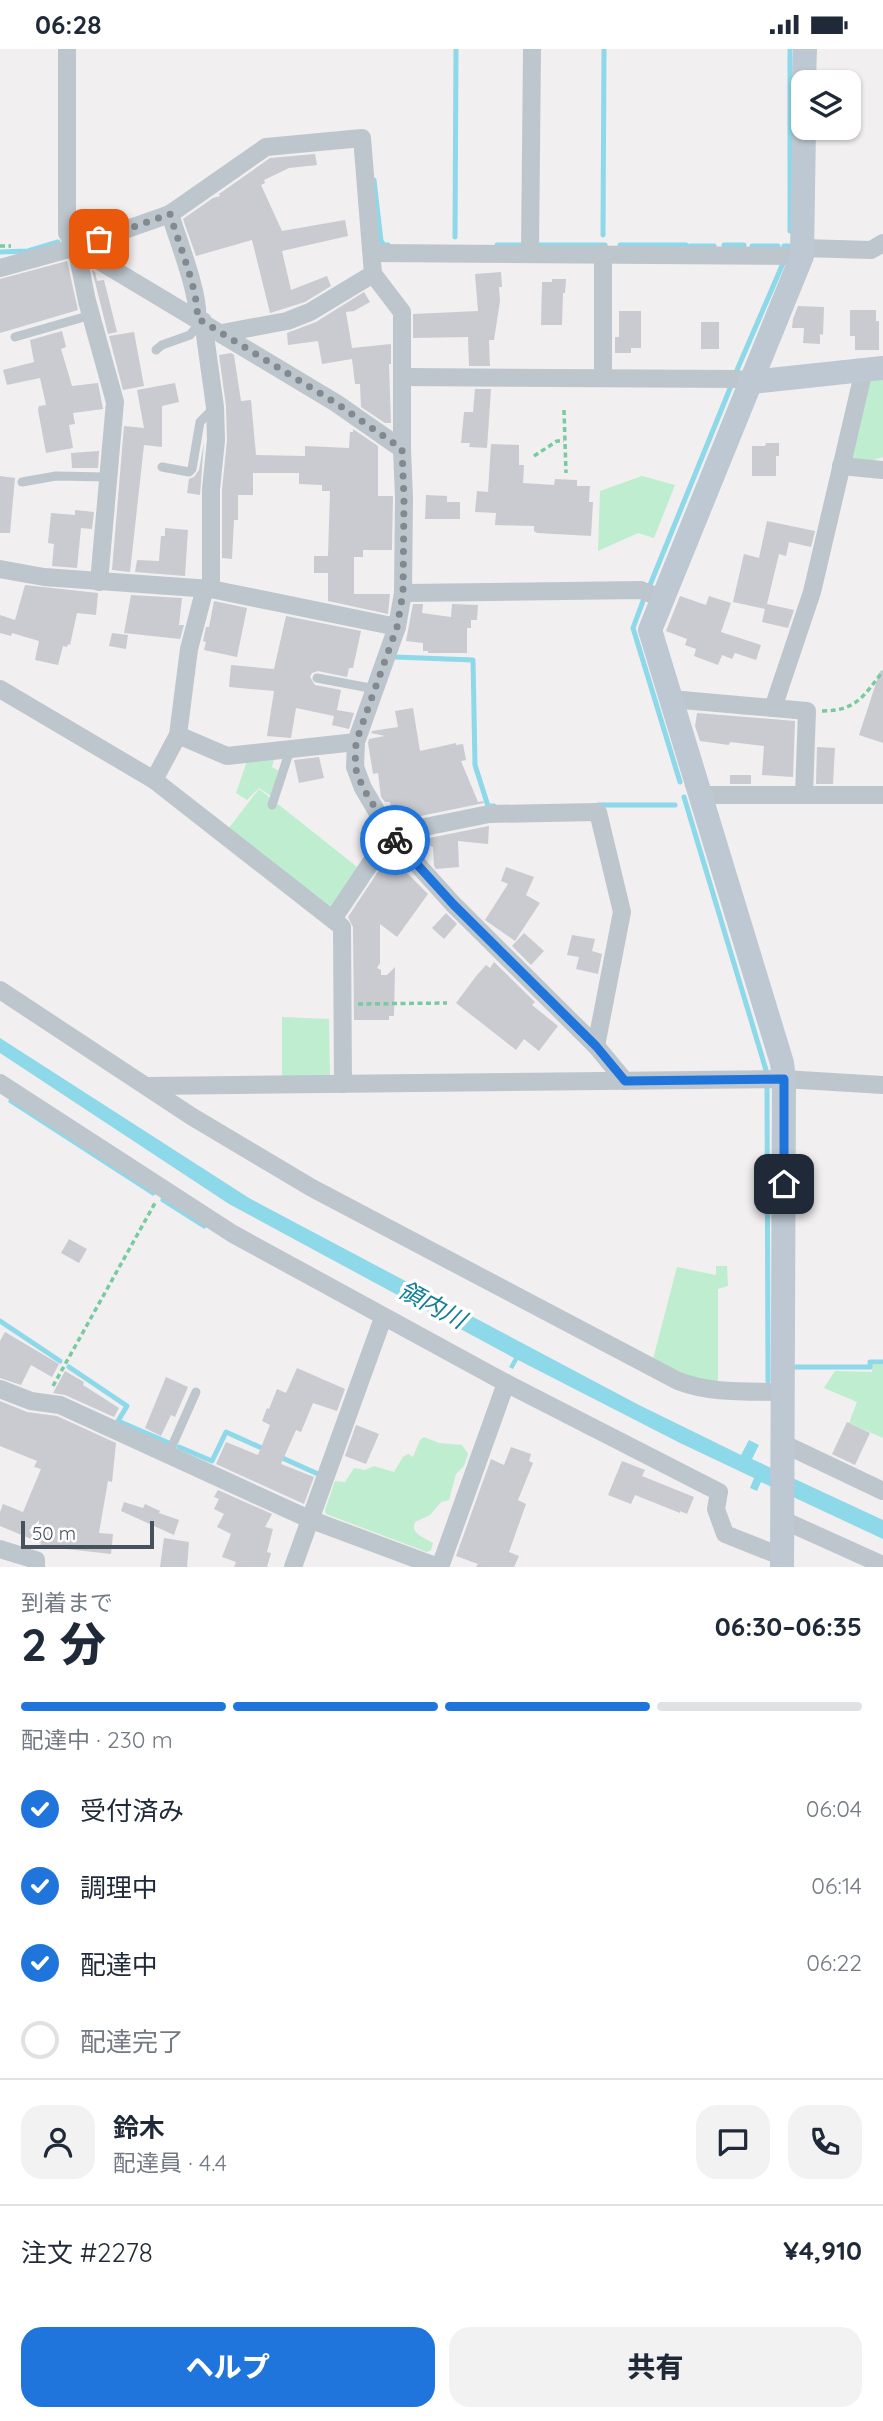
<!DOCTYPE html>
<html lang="ja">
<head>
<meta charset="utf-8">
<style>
  :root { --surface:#fff; --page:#f2f2f3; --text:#1f2937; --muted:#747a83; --line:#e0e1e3; --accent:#1f75db }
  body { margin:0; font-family:Quicksand,"Noto Sans JP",sans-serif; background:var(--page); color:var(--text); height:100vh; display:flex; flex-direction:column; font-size:26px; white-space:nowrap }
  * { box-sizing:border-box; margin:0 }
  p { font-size:23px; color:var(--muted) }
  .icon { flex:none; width:38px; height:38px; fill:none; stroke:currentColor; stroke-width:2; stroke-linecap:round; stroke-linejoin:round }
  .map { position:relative; height:1518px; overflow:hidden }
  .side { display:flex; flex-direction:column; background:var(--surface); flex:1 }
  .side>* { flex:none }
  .controls { position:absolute; left:791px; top:21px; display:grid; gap:14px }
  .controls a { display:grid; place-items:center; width:70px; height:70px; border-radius:14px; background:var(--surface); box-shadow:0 2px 5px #0004; font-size:35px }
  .scale { position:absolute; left:21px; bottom:18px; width:133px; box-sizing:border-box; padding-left:7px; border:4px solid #47525c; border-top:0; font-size:19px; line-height:24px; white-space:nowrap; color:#47525c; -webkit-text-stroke:5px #fff; paint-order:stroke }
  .pin { position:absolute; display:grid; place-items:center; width:60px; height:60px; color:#fff; margin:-30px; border-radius:14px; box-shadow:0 4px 10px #0006 }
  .courier { position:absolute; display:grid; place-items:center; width:70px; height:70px; margin:-35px; border:5px solid #1f75db; border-radius:50%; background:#fff; color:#222; box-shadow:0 2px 9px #0007 }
  .head em { font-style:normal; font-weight:800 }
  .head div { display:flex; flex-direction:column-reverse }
  .head { display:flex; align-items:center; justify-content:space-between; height:119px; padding:0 21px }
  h1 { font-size:46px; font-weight:800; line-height:52px }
  .bar { display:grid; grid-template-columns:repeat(4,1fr); gap:10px 7px; align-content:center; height:84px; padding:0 21px }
  .bar i { height:9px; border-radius:5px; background:var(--line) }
  .bar .current { background:var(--accent) }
  .bar p { grid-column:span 4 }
  .line { display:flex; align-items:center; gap:18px; padding:0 21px; border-top:2px solid var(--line) }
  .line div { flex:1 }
  .round { display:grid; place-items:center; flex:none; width:74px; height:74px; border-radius:21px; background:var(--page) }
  ol { padding:0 21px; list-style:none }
  li { display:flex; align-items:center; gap:21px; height:77px }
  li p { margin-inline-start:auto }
  li .icon { padding:7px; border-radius:50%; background:var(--accent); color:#fff; stroke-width:4 }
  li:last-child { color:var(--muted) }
  li i { width:38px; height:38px; border:4px solid var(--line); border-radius:50% }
  .action { display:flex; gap:14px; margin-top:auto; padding:14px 21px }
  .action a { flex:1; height:80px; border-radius:21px; background:var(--accent); color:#fff; font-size:28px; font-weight:800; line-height:80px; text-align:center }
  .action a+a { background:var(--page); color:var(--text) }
  .status { display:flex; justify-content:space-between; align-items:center; height:49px; padding:0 35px; background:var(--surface); direction:ltr }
  .status svg { height:19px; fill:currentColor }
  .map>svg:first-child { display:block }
  .green { fill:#bfedd0 }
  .water { fill:#8dd8e9 }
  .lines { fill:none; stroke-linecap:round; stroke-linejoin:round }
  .stream { stroke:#8dd8e9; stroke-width:5 }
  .building { fill:#c9cbd1 }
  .path { stroke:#78caa0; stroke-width:3.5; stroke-dasharray:5 3.5; stroke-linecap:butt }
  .lane { stroke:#bdc6cd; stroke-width:9 }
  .street { stroke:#bdc6cd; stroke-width:18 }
  .secondary { stroke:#bdc8d2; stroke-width:24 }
  .done { stroke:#82898f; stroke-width:7; stroke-dasharray:0 12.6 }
  .route { stroke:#1f75db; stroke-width:9 }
  .labels { text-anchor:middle; stroke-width:7; stroke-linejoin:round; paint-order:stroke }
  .water-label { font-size:24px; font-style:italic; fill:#117d96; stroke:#fff }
</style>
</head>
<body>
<div class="status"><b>06:28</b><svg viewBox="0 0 49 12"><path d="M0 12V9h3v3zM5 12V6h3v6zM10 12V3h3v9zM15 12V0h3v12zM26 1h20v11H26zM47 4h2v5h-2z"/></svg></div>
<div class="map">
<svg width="883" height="1518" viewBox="0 0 883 1518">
  <rect width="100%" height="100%" fill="#f1efef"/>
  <!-- green -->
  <g class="green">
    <polygon points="883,329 883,408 870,412 849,410 866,334"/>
    <polygon points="642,427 675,436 654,489 638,484 598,502 600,442"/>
    <polygon points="275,707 272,718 279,722 271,747 259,739 247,751 236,744 248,709"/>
    <polygon points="259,740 361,821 329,860 228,780"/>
    <polygon points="282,968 329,970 330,1028 282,1028"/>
    <polygon points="716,1217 727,1217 728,1237 718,1240 718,1336 682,1327 653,1310 677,1218 716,1226"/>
    <polygon points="872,1316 883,1316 883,1389 849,1374 857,1353 824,1339 835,1322 872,1323"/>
    <path d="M424,1388L439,1394L462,1396L468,1405L464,1417L456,1425L449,1451L441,1453L430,1466L415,1473C410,1485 424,1488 433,1494L431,1501L427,1503L326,1465L325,1461L335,1432L345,1433L354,1419L365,1421L374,1417L394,1423L403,1408L408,1405L413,1408L420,1391Z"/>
  </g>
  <!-- water -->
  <polygon class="water" points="0,989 249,1149 637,1355 741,1406 749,1391 759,1396 752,1410 883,1471 883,1490 761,1433 757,1442 750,1439 754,1429 680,1394 518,1311 513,1320 509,1318 514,1309 229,1155 0,1004"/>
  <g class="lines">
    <!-- stream -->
    <g class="stream">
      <polyline points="790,0 790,182"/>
      <polyline points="374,131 381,192 384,196 388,196"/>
      <polyline points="603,186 604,0"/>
      <polyline points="455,188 456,0"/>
      <polyline points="497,196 522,196"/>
      <polyline points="539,196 605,196"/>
      <polyline points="620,196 686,196"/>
      <polyline points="724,196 744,196"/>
      <polyline points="690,197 714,197"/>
      <polyline points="752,197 778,197"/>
      <polyline points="784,197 790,197"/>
      <polyline points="0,203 28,202 58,193"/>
      <polyline points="737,321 784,212"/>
      <polyline points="650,536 731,337"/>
      <polyline points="643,552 633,579 680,733"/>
      <polyline points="395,608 473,611 475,716 488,757 494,757"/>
      <polyline points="684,748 766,1021"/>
      <polyline points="598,756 675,756"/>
      <polyline points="767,1037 768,1332"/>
      <polyline points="11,1052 153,1144"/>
      <polyline points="163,1151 204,1177"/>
      <polyline points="0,1272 60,1312"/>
      <polyline points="69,1318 127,1357 118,1372 169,1394"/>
      <polyline points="792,1318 870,1318 870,1313 883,1313"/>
      <polyline points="179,1398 212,1412 226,1383 266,1401"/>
      <polyline points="278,1407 318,1425"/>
    </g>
  </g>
  <!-- building -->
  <g class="building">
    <polygon points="315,105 317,116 289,119 264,131 265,134 261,136 282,182 345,171 348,187 282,202 291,241 327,227 331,237 305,253 270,264 252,191 196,207 183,170 213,149 220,147 219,145 270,109"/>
    <polygon points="67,212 78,261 0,284 0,230"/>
    <polygon points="92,221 95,223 97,232 104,231 117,283 108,285"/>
    <polygon points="501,223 502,238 499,238 500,252 494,291 489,291 490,317 469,317 468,288 413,289 413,265 478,262 475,225"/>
    <polygon points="552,230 566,230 565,244 563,244 562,276 541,276 542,233 552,233"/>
    <polygon points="364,243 370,253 354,262 346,263 352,299 391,295 391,315 389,315 391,374 385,374 361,358 360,335 355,335 352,310 322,315 318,292 288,296 287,284 316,273"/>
    <polygon points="798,257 824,258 823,286 820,285 820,295 803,294 804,279 792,279 793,270"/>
    <polygon points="850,261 876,261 876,272 879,272 879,301 855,301 855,287 850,287"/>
    <polygon points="619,262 641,262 641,299 631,299 631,304 615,304 615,288 619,288"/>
    <rect x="701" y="273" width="18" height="27"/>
    <polygon points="62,282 66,298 61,300 72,337 98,334 103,360 73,364 75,375 69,376 73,399 46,404 38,361 39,357 46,356 40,329 7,336 3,321 34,313 30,291"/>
    <polygon points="134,283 144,337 123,341 109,287"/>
    <polygon points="231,304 234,306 241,352 251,351 256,406 305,407 305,397 349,399 350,383 353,383 353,380 378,397 378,447 393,447 392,501 363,501 363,508 354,508 354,545 390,545 388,565 328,552 328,524 314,524 314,507 328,507 330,442 322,442 322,436 299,435 299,424 253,424 253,446 238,446 238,471 234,471 232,510 222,509 222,441 227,391 226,357 219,306"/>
    <polygon points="175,334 179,353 162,357 162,398 144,396 130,523 112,521 124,377 144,379 137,341"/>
    <polygon points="475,340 491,340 487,399 469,398 470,394 461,394 464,363 473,363"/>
    <polygon points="204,393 200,446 187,444 189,430 194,428 199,421"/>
    <polygon points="766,394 779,394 779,407 776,407 776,427 752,427 752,397 765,397"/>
    <polygon points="491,395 519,396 519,416 524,416 523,434 554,436 555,430 577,431 577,437 590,437 589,453 593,453 591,487 537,484 534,482 534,477 495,476 496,464 475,463 477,442 488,443"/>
    <polygon points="99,402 98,419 72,419 71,404"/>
    <polygon points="0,427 15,429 10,484 0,484"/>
    <polygon points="426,446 447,447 447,453 460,453 460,470 425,470"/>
    <polygon points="75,461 94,463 92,480 81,479 77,519 52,517 54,495 48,494 51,464 75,466"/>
    <polygon points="767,472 815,482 811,498 789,493 786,507 779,505 767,555 794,561 788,579 762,573 765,560 733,553 744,505 759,509"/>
    <polygon points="165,479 188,481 185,527 135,523 137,511 159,512 161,487 165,487"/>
    <polygon points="25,536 98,544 96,566 77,564 70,596 68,595 67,598 63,597 58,616 35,611 39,592 12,584 11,587 0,584 0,566 15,571"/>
    <polygon points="131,546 182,549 179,576 184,576 180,590 124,584"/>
    <polygon points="680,547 706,556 709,547 731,554 721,583 761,596 756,611 735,604 732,610 722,606 718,616 694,607 696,600 685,596 687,590 666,582"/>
    <polygon points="214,552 247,559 237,608 204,601 206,593 203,592 206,578 209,578"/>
    <polygon points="413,555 423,555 422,564 451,568 452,555 478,556 477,571 471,571 471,579 467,579 467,604 428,604 428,602 423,602 423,594 406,592"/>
    <polygon points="286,567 361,582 353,619 349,619 347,628 318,622 312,624 310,628 315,636 341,641 337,661 354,664 349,680 332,676 334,667 296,659 291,689 267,687 274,642 229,638 231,616 274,620"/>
    <polygon points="112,584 128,586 126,600 109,597"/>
    <polygon points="880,622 883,622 883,694 859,686"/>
    <polygon points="413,659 420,702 456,694 456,696 463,695 466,711 461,712 478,753 483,752 484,754 396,772 392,766 390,753 385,753 381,748 378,724 373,725 368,694 369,690 385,687 371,684 372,682 398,678 395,662"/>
    <polygon points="697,664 795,672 793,728 762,726 764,697 730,693 729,696 700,692 695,677"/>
    <polygon points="817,698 835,699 833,735 816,735"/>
    <polygon points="319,708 324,729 299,734 294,711"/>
    <rect x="730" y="726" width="21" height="9"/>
    <polygon points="489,777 488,795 458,792 459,818 436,820 434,817 433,798 419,791"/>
    <polygon points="391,803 408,822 405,822 428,845 397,888 380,875 380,914 377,919 381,921 381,926 387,926 395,918 394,967 389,967 389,971 354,971 353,878 348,868"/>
    <polygon points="506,818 534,828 526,846 540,854 515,892 485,871 508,835 501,832"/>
    <polygon points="446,864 457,875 444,890 432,879"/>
    <polygon points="524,884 544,902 531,916 512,897"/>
    <polygon points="572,886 595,890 592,902 602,905 598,925 576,920 579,908 567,906"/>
    <polygon points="494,913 535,953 532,956 558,977 539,1002 524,990 516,1001 456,954 477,926 486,916 490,919"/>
    <polygon points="69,1190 87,1200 79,1214 61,1204"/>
    <polygon points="5,1283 59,1315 52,1328 31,1316 21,1336 0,1329 0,1292"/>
    <polygon points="297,1319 345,1340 337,1362 313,1354 301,1383 296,1381 281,1415 314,1428 304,1455 216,1415 226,1393 258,1406 270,1376 262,1372 267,1359 269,1360 277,1340 286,1344"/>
    <polygon points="65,1322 84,1333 83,1336 119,1359 114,1368 65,1346 53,1344"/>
    <polygon points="166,1328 188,1338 175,1368 171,1366 161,1387 145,1379"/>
    <polygon points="0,1352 27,1363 57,1367 116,1394 112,1433 108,1432 99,1484 113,1485 111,1505 40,1497 41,1494 0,1477 0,1463 3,1455 23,1463 41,1420 34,1418 37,1412 0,1397"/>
    <polygon points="847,1373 870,1384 855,1416 832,1405"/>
    <polygon points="356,1376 379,1385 366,1415 345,1407"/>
    <polygon points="511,1398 531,1405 529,1412 533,1414 518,1451 526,1455 509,1503 519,1507 514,1518 476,1518 478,1515 456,1507 491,1410 504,1416"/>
    <polygon points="622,1412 645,1421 642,1427 694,1448 687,1465 680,1462 680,1464 635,1446 631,1455 608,1446"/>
    <polygon points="218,1441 272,1465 265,1478 273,1480 267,1503 271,1504 267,1518 234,1518 236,1513 222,1508 231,1485 217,1478 224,1465 214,1460 219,1450 214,1448"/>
    <polygon points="124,1453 143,1459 145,1455 160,1462 159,1464 179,1471 174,1486 121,1462"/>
    <polygon points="164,1489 189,1493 187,1518 160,1518"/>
  </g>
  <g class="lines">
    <!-- path -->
    <g class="path">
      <polyline points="0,197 11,197"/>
      <polyline points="564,361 566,424"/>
      <polyline points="534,407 557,392 564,392"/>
      <path d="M822,662C856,662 864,647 883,622"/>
      <polyline points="358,955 447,954"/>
      <polyline points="53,1337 155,1154"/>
    </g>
    <!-- lane -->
    <g class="lane">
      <polyline points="15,288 91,266"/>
      <polyline points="156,301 162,296 190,286 201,273"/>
      <polyline points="162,418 189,423 192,420 200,373 214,359"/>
      <polyline points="22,433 56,427 107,428"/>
      <polyline points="317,629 375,640"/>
      <polyline points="272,756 290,701"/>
      <polyline points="168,1406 196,1343"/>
    </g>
    <!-- street -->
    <g class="street">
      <polyline points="67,0 67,184 76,198 87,252 115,353 99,533"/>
      <path d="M170,165C177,189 200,246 197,269"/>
      <polyline points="76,198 336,354 402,400 404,449 403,544 397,578 356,693 355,718 363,739 390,785 453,855 596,997 625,1032"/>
      <polyline points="803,199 871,201 883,194"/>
      <polyline points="373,204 802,207"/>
      <polyline points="530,204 532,0"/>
      <polyline points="0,219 76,198 170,165 266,98 362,89 373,225 310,263 287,272 222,284"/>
      <polyline points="373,225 402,263 402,400"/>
      <polyline points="203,272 215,358 216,391 211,440 211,540"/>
      <polyline points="402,328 738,330 751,333"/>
      <polyline points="603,329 603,204"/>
      <polyline points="841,417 883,421"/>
      <polyline points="0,520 44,528 211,540 397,578"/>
      <polyline points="403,544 641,541 663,550"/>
      <polyline points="0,640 154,731 342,878 343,1035"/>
      <polyline points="671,650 807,662 804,746"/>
      <polyline points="773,659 812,543 864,321"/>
      <polyline points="178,686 227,707 356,693"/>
      <polyline points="154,731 178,686 189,600 205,539"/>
      <polyline points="701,746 883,746"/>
      <polyline points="333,870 390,785 489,765 598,763 622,863 596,997"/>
      <path d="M0,941L191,1067L312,1139L678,1332C712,1345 748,1342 784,1343"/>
      <polyline points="0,1034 233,1185 506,1334 719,1443 716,1460 725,1485 783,1508"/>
      <polyline points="148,1037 784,1030 883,1036"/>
      <polyline points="0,1340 31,1352 60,1356 309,1470 438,1518"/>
      <polyline points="784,1395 883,1442"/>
      <polyline points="783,1471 883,1516"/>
      <polyline points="0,1500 36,1511 36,1518"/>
      <polyline points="293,1518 383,1269"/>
      <polyline points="440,1518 506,1334"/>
    </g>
    <!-- secondary -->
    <g class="secondary">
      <polyline points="804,33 805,0"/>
      <polyline points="751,333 883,319"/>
      <polyline points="782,1518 784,1030 782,1014 650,581 802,207 804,79"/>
    </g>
  </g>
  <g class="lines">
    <!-- done -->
    <path class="done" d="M99,190L170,165C177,190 200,246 197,269L336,354L402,400L404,449L403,544L397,578L356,693L355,718L363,739L395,791"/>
    <!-- route -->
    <polyline class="route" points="395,791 453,855 596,997 625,1032 784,1030 784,1135"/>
  </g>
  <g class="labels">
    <!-- water labels -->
    <g class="water-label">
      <text transform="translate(432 1256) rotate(28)" y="8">領内川</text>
    </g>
  </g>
</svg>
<div class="controls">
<a><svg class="icon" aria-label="layers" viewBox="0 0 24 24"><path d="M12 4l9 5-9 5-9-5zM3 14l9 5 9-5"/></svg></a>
</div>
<div class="scale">50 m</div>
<div class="pin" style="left:99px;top:190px;background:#ea580c"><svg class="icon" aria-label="bag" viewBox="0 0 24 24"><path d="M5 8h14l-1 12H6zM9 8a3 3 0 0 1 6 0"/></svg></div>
<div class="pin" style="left:784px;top:1135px;background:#1f2937"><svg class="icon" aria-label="home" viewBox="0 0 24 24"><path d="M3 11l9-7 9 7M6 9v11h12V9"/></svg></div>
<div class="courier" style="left:395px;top:791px"><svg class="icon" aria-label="bike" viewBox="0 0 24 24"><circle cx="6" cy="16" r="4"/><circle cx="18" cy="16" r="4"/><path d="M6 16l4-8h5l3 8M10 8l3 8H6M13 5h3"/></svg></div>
</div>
<section class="side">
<div class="head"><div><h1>2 分</h1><p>到着まで</p></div><em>06:30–06:35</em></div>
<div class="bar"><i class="current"></i><i class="current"></i><i class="current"></i><i></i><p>配達中 · 230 m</p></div>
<ol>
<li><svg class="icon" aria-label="check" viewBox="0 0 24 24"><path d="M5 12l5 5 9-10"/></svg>受付済み<p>06:04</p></li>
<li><svg class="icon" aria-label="check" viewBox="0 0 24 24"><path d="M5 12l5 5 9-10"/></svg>調理中<p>06:14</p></li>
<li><svg class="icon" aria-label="check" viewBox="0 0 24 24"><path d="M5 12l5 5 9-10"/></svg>配達中<p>06:22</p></li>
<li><i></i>配達完了</li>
</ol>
<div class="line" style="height:126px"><a class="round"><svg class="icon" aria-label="person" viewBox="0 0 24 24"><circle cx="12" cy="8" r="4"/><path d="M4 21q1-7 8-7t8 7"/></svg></a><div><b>鈴木</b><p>配達員 · 4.4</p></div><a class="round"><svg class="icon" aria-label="chat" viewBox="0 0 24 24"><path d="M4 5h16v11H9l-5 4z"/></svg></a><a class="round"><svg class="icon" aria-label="phone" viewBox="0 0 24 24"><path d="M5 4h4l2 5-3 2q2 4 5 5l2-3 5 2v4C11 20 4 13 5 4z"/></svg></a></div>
<div class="line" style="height:91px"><div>注文 #2278</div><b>¥4,910</b></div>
<div class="action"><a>ヘルプ</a><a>共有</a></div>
</section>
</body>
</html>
